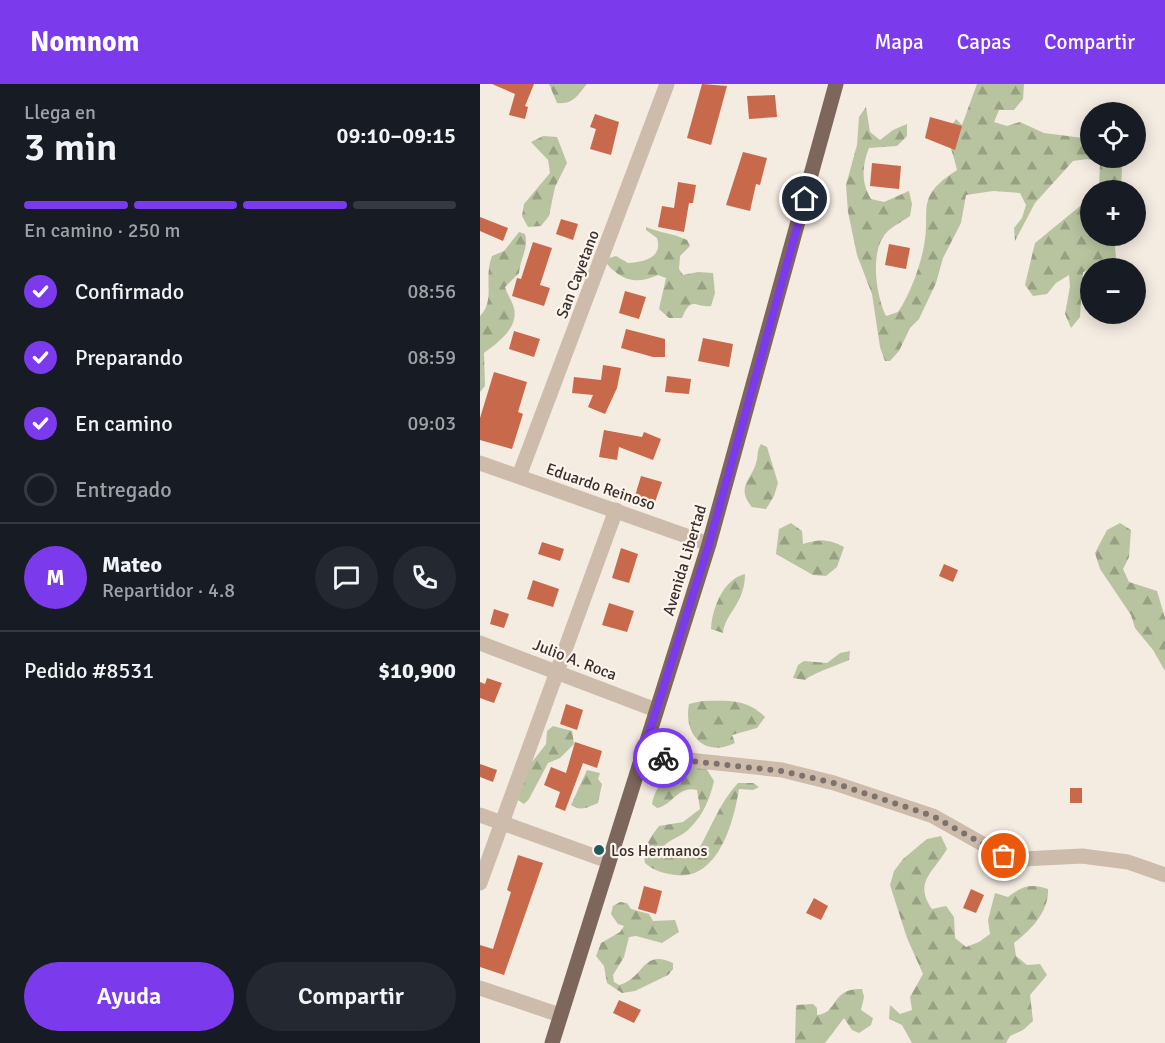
<!DOCTYPE html>
<html lang="es">
<head>
<meta charset="utf-8">
<style>
  :root { --surface:#171b24; --page:#242831; --text:#f1f3f6; --muted:#9ea1a6; --line:#363941; --accent:#7c3aed }
  body { margin:0; font-family:Signika,sans-serif; background:var(--page); color:var(--text); height:100vh; display:flex; flex-direction:column; font-size:22px; white-space:nowrap }
  * { box-sizing:border-box; margin:0 }
  p { font-size:20px; color:var(--muted) }
  .icon { flex:none; width:33px; height:33px; fill:none; stroke:currentColor; stroke-width:2; stroke-linecap:round; stroke-linejoin:round }
  .map { position:relative; flex:1; overflow:hidden }
  .drawer { display:flex; flex-direction:column; background:var(--surface); width:480px }
  .drawer>* { flex:none }
  .tools { position:absolute; left:600px; top:18px; display:grid; gap:12px }
  .tools a { display:grid; place-items:center; width:66px; height:66px; border-radius:50%; background:var(--surface); box-shadow:0 3px 15px #0003; font-size:30px }
  .pin { position:absolute; display:grid; place-items:center; width:51px; height:51px; color:#fff; margin:-26px; border:3px solid #fff; border-radius:50%; box-shadow:0 2px 6px #0007 }
  .courier { position:absolute; display:grid; place-items:center; width:60px; height:60px; margin:-30px; border:4px solid #7c3aed; border-radius:50%; background:#fff; color:#222; box-shadow:0 2px 8px #0007 }
  .head em { font-style:normal; font-weight:600 }
  .head div { display:flex; flex-direction:column-reverse }
  .head { display:flex; align-items:center; justify-content:space-between; height:102px; padding:0 24px }
  h1 { font-size:39px; font-weight:600; line-height:45px }
  .bar { display:grid; grid-template-columns:repeat(4,1fr); gap:9px 6px; align-content:center; height:72px; padding:0 24px }
  .bar i { height:8px; border-radius:4px; background:var(--line) }
  .bar .on { background:var(--accent) }
  .bar p { grid-column:span 4 }
  .line { display:flex; align-items:center; gap:15px; padding:0 24px; border-top:2px solid var(--line) }
  .line div { flex:1 }
  .round { display:grid; place-items:center; flex:none; width:63px; height:63px; border-radius:32px; background:var(--page) }
  ol { padding:0 24px; list-style:none }
  li { display:flex; align-items:center; gap:18px; height:66px }
  li p { margin-inline-start:auto }
  li .icon { padding:6px; border-radius:50%; background:var(--accent); color:#fff; stroke-width:4 }
  li:last-child { color:var(--muted) }
  li i { width:33px; height:33px; border:3px solid var(--line); border-radius:50% }
  .primary-button { display:flex; gap:12px; margin-top:auto; padding:12px 24px }
  .primary-button a { flex:1; height:69px; border-radius:36px; background:var(--accent); color:#fff; font-size:24px; font-weight:600; line-height:69px; text-align:center }
  .primary-button a+a { background:var(--page); color:var(--text) }
  header { display:flex; align-items:center; gap:36px; box-sizing:border-box; height:84px; padding:0 30px; background:var(--accent); color:#fff }
  header strong { font-size:28px }
  nav { display:flex; gap:33px; margin-inline-start:auto; font-size:21px }
  main { display:flex; flex:1; min-height:0 }
  .map>svg:first-child { display:block }
  .forest { fill:url(#forest-firs) }
  .building { fill:#c8694b }
  .lines { fill:none; stroke-linecap:round; stroke-linejoin:round }
  .minor { stroke:#cdbbac; stroke-width:15 }
  .major { stroke:#7d675c; stroke-width:15 }
  .done { stroke:#7c716b; stroke-width:6; stroke-dasharray:0 10.8 }
  .route { stroke:#7c3aed; stroke-width:8 }
  .poi-dot { fill:#1f5a5e; stroke:#fbf5ee; stroke-width:2 }
  .labels { text-anchor:middle; stroke-width:4.5; stroke-linejoin:round; paint-order:stroke }
  .street-label { font-size:16px; fill:#3b302b; stroke:#fbf5ee }
  .poi-label { font-size:16px; fill:#3b302b; stroke:#fbf5ee; text-anchor:start }
</style>
</head>
<body>
<header>
<strong>Nomnom</strong>
<nav><a>Mapa</a><a>Capas</a><a>Compartir</a></nav>
</header>
<main>
<section class="drawer">
<div class="head"><div><h1>3 min</h1><p>Llega en</p></div><em>09:10–09:15</em></div>
<div class="bar"><i class="on"></i><i class="on"></i><i class="on"></i><i></i><p>En camino · 250 m</p></div>
<ol>
<li><svg class="icon" aria-label="check" viewBox="0 0 24 24"><path d="M5 12l5 5 9-10"/></svg>Confirmado<p>08:56</p></li>
<li><svg class="icon" aria-label="check" viewBox="0 0 24 24"><path d="M5 12l5 5 9-10"/></svg>Preparando<p>08:59</p></li>
<li><svg class="icon" aria-label="check" viewBox="0 0 24 24"><path d="M5 12l5 5 9-10"/></svg>En camino<p>09:03</p></li>
<li><i></i>Entregado</li>
</ol>
<div class="line" style="height:108px"><b class="round" style="background:var(--accent);color:#fff">M</b><div><b>Mateo</b><p>Repartidor · 4.8</p></div><a class="round"><svg class="icon" aria-label="chat" viewBox="0 0 24 24"><path d="M4 5h16v11H9l-5 4z"/></svg></a><a class="round"><svg class="icon" aria-label="phone" viewBox="0 0 24 24"><path d="M5 4h4l2 5-3 2q2 4 5 5l2-3 5 2v4C11 20 4 13 5 4z"/></svg></a></div>
<div class="line" style="height:78px"><div>Pedido #8531</div><b>$10,900</b></div>
<div class="primary-button"><a>Ayuda</a><a>Compartir</a></div>
</section>
<div class="map">
<svg width="685" height="959" viewBox="0 0 685 959">
  <defs>
    <pattern id="forest-firs" width="22" height="20" patternUnits="userSpaceOnUse" patternTransform="scale(1.5)"><rect width="22" height="20" fill="#b8c4a0"/><path d="M5 1l3.5 6h-7zM16 11l3.5 6h-7z" fill="#97a083"/></pattern>
  </defs>
  <rect width="100%" height="100%" fill="#f4ebe1"/>
  <!-- forest -->
  <g class="forest">
    <path d="M69,0H107C98,10 94,21 77,19Z"/>
    <path d="M497,0H544L543,15L534,26H519L514,38L527,42L540,38L564,49L603,54L610,58V74H639L642,83L641,106H619L620,78L607,75L593,77L555,119L535,157L534,144L542,134L546,121L540,109L513,107L486,111L481,139L463,174L456,199L439,235L430,244L419,267L410,277H405L400,263L392,210L377,171L368,128L366,101L377,61L379,33L386,23L390,48L400,56L413,46L427,40V52L417,62L389,64C382,81 381,99 391,115L404,118L429,107L432,120L430,132C423,137 413,142 407,148C389,166 396,212 406,232L418,228C430,210 438,188 443,167C453,125 432,115 477,86C473,66 463,53 476,35L482,41Z"/>
    <polygon points="63,52 77,53 87,79 75,103 69,132 61,142 48,143 42,132 44,120 70,89 68,76 51,58"/>
    <polygon points="610,114 610,152 634,152 637,184 615,184 603,188 600,233 591,244 585,230 590,203 589,191 576,199 567,210 553,212 545,201 555,159"/>
    <path d="M166,143C180,149 193,149 207,156L210,162L200,172L199,185L203,191L218,188L233,189L235,209L231,222C214,224 212,211 202,234H189L179,225L186,194L178,191C157,200 143,198 127,180L129,174L136,172L148,179C164,178 183,174 177,154L166,146Z"/>
    <path d="M39,148L45,150C49,164 40,175 39,189L25,203C27,210 31,215 33,221C41,243 18,258 4,269L5,302L0,308V232C16,216 3,194 12,172L24,167Z"/>
    <path d="M281,360L287,363L298,399L294,412L286,425L272,423C255,403 272,395 276,379C279,371 276,368 281,360Z"/>
    <path d="M311,439L322,447L323,460C339,455 349,455 364,463L357,483L346,492L333,491L296,470L299,445Z"/>
    <polygon points="640,439 651,446 649,473 643,485 649,498 677,507 685,534 685,587 673,566 655,544 651,531 620,485 615,469 627,446"/>
    <path d="M265,490C265,520 245,529 243,549L231,545C232,525 243,495 265,490Z"/>
    <path d="M370,567L369,576C358,581 333,589 325,596L313,594L318,581L324,577L347,579L360,569Z"/>
    <path d="M222,617C247,617 266,614 285,633L277,644L252,651L255,659C225,674 203,651 209,620Z"/>
    <polygon points="73,642 92,647 94,660 80,674 68,679 49,715 44,720 38,716 46,686 66,660 67,647"/>
    <path d="M189,680L226,684L234,697C230,715 223,731 210,744C199,756 183,754 179,773L217,768C231,745 239,719 258,699H273L279,703L273,706L259,705C254,736 239,797 195,791C183,789 174,787 165,779C162,764 170,754 179,742L203,738L220,725L217,706C198,701 193,721 177,724L172,720C174,705 186,695 189,680Z"/>
    <path d="M107,686L120,689L118,695L122,700L118,719C108,723 101,728 91,721Z"/>
    <path d="M461,752L467,765C454,788 433,798 452,825L466,822L474,833L475,854L486,863L499,858L510,850L508,836L515,809L528,813C542,802 551,799 568,805C569,828 551,846 534,859L536,872L547,881L560,880L567,891L550,911L553,937L543,946L530,952L526,959H432L422,941L409,935L410,921L420,930L432,926L430,913L443,890L427,854L410,801L414,787L423,775L447,755Z"/>
    <path d="M140,818L147,819L151,825L169,830L173,837L195,836L199,848L182,859L156,852L149,853L144,873L133,891L134,898L139,901C164,895 162,864 193,879V885L188,891L155,907L142,909L127,899L124,882L116,872L121,859L140,848L144,842L138,840L131,830L133,822Z"/>
    <path d="M382,905L384,913L381,926L393,934L391,941L379,949L372,946L364,934L345,959H315L316,921L333,920L337,924V931C359,929 350,904 382,905Z"/>
  </g>
  <!-- building -->
  <g class="building">
    <polygon points="12,0 54,0 45,22 48,23 45,35 29,31 35,10"/>
    <polygon points="222,0 247,2 231,61 207,54"/>
    <polygon points="295,11 297,33 269,35 267,12"/>
    <polygon points="115,30 139,38 131,71 110,65 116,45 110,43"/>
    <polygon points="450,33 482,42 475,66 445,54"/>
    <polygon points="263,68 287,74 280,101 276,100 270,127 246,121"/>
    <polygon points="392,79 421,82 419,105 390,102"/>
    <polygon points="198,98 216,101 213,119 209,119 204,148 178,143 182,122 194,124"/>
    <polygon points="0,133 28,144 23,157 0,147"/>
    <polygon points="81,135 98,140 93,156 76,150"/>
    <polygon points="53,158 72,164 60,201 70,204 64,222 32,212 37,194 41,195"/>
    <polygon points="409,160 430,164 426,185 405,181"/>
    <polygon points="145,207 166,213 159,235 139,229"/>
    <polygon points="146,245 185,255 185,273 173,273 141,264"/>
    <polygon points="34,247 60,255 54,273 29,265"/>
    <polygon points="223,254 253,260 249,283 218,277"/>
    <polygon points="123,281 141,284 137,304 125,330 108,323 113,311 92,309 94,293 121,296"/>
    <polygon points="14,288 47,298 38,328 43,330 32,365 0,356 0,334"/>
    <polygon points="187,292 211,295 209,310 185,308"/>
    <polygon points="124,346 162,353 164,348 181,355 173,376 139,363 137,376 119,373"/>
    <polygon points="161,392 182,398 175,418 155,412"/>
    <polygon points="62,458 84,465 80,477 58,470"/>
    <polygon points="141,464 158,470 149,499 132,494"/>
    <polygon points="464,480 478,486 473,498 459,492"/>
    <polygon points="53,496 79,505 73,523 47,515"/>
    <polygon points="129,519 154,527 147,548 122,541"/>
    <polygon points="14,525 29,530 24,544 10,540"/>
    <polygon points="7,594 22,599 14,619 0,614 0,598 5,600"/>
    <polygon points="86,620 103,626 97,646 80,640"/>
    <polygon points="95,658 122,667 117,684 103,679 85,727 75,723 80,708 64,701 71,683 86,689"/>
    <polygon points="0,680 17,686 13,698 0,693"/>
    <rect x="590" y="704" width="12" height="15"/>
    <polygon points="38,771 63,779 24,891 0,883 0,861 13,865 31,808 27,806"/>
    <polygon points="164,802 182,807 176,830 158,825"/>
    <polygon points="491,805 504,811 496,829 483,824"/>
    <polygon points="334,814 348,822 341,836 326,829"/>
    <polygon points="139,916 161,926 154,939 133,929"/>
  </g>
  <g class="lines">
    <!-- minor -->
    <g class="minor">
      <polyline points="0,379 229,460"/>
      <polyline points="39,392 187,0"/>
      <polyline points="0,559 176,626"/>
      <polyline points="162,671 302,686 354,699 453,732 524,772 543,775 602,772 648,778 685,791"/>
      <polyline points="0,731 128,777"/>
      <polyline points="0,799 136,426"/>
      <polyline points="0,904 80,931"/>
    </g>
    <!-- major -->
    <polyline class="major" points="72,959 229,460 356,0"/>
  </g>
  <g class="lines">
    <!-- done -->
    <polyline class="done" points="183,674 302,687 354,699 453,732 524,772"/>
    <!-- route -->
    <polyline class="route" points="183,674 162,671 229,460 325,115"/>
  </g>
  <!-- markers -->
  <circle class="poi-dot" cx="119" cy="766" r="6"/>
  <g class="labels">
    <!-- street labels -->
    <g class="street-label">
      <text transform="translate(97 190) rotate(-69)" y="6">San Cayetano</text>
      <text transform="translate(121 402) rotate(19)" y="6">Eduardo Reinoso</text>
      <text transform="translate(204 476) rotate(-73)" y="6">Avenida Libertad</text>
      <text transform="translate(95 575) rotate(21)" y="6">Julio A. Roca</text>
    </g>
    <!-- poi labels -->
    <g class="poi-label">
      <text x="131" y="772">Los Hermanos</text>
    </g>
  </g>
</svg>
<div class="tools">
<a><svg class="icon" aria-label="locate" viewBox="0 0 24 24"><circle cx="12" cy="12" r="6"/><path d="M12 2v4M12 18v4M2 12h4M18 12h4"/></svg></a>
<a>+</a>
<a>−</a>
</div>
<div class="pin" style="left:524px;top:772px;background:#ea580c"><svg class="icon" aria-label="bag" viewBox="0 0 24 24"><path d="M5 8h14l-1 12H6zM9 8a3 3 0 0 1 6 0"/></svg></div>
<div class="pin" style="left:325px;top:115px;background:#1f2937"><svg class="icon" aria-label="home" viewBox="0 0 24 24"><path d="M3 11l9-7 9 7M6 9v11h12V9"/></svg></div>
<div class="courier" style="left:183px;top:674px"><svg class="icon" aria-label="bike" viewBox="0 0 24 24"><circle cx="6" cy="16" r="4"/><circle cx="18" cy="16" r="4"/><path d="M6 16l4-8h5l3 8M10 8l3 8H6M13 5h3"/></svg></div>
</div>
</main>
</body>
</html>
